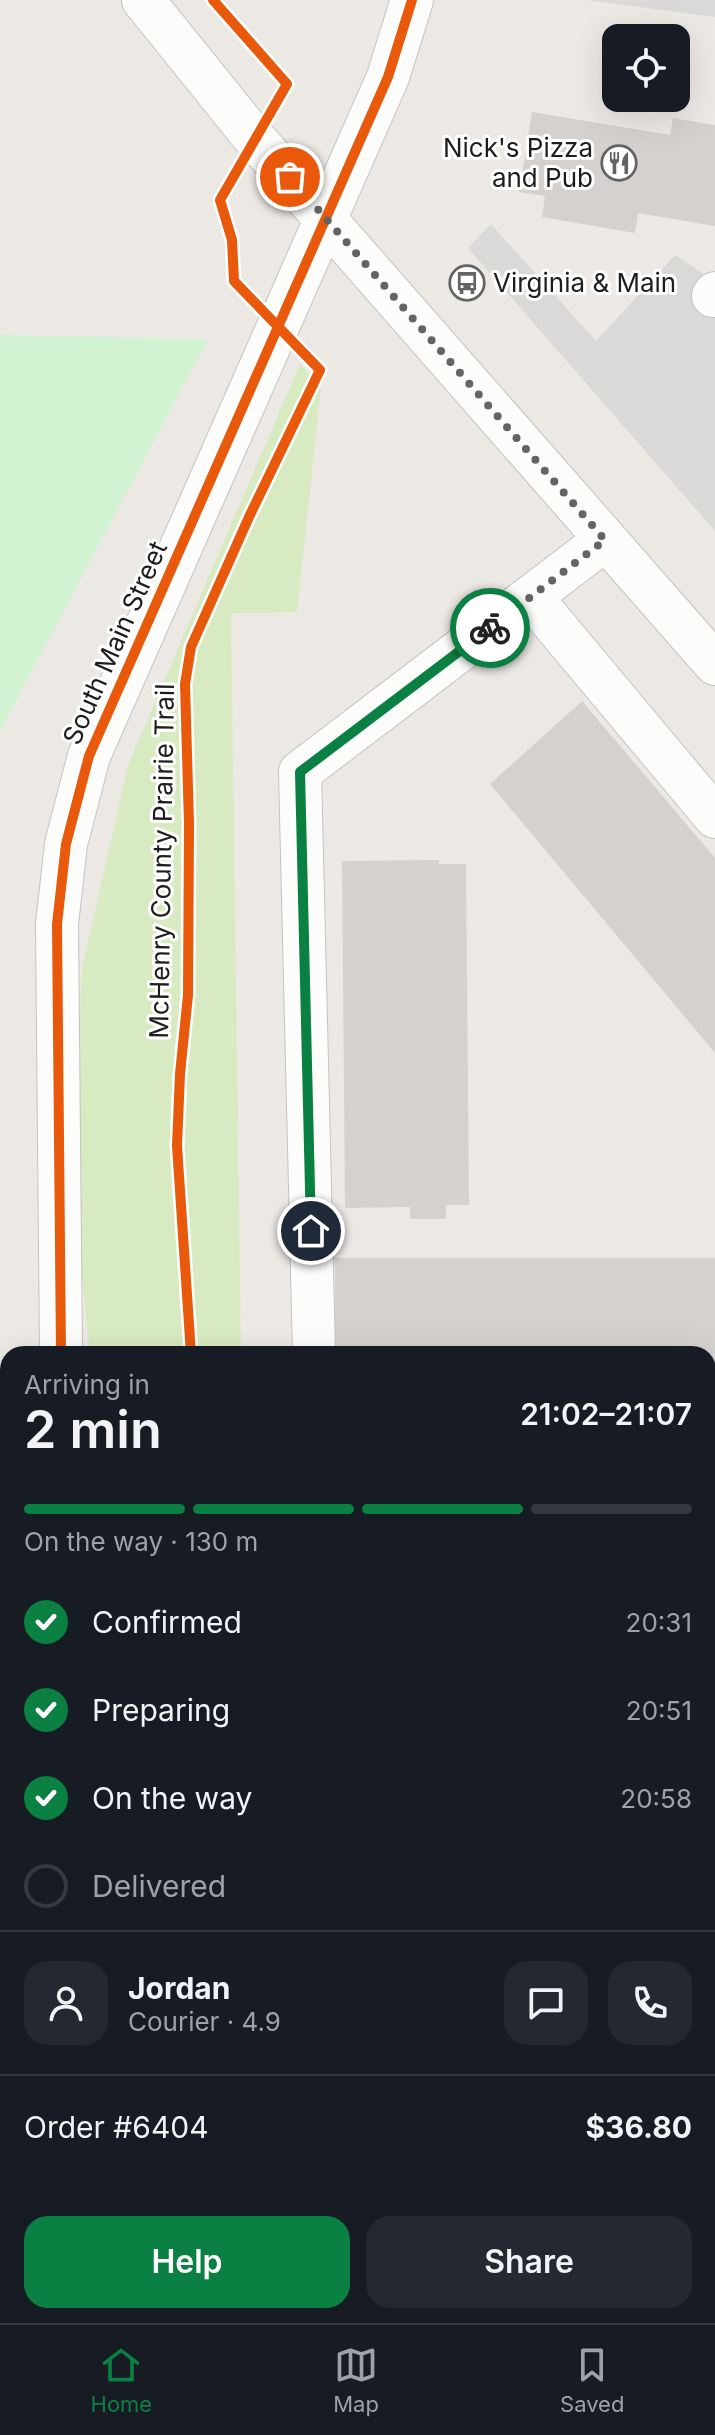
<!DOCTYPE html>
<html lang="en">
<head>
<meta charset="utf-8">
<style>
  :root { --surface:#171b24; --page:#242831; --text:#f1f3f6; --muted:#9ea1a6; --line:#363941; --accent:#0b8043 }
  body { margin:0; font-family:Inter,sans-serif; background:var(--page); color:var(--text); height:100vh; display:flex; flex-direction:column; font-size:30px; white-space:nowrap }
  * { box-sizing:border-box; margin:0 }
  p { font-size:26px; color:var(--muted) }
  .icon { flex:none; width:44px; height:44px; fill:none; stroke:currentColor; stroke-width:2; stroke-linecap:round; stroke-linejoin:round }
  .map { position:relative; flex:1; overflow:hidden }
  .panel { position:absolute; left:0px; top:1346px; width:716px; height:978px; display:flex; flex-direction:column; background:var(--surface); border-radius:24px 24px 0 0; box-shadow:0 8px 32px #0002 }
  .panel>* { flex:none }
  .controls { position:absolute; left:602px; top:24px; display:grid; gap:16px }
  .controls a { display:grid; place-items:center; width:88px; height:88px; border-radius:16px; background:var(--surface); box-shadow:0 8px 32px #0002; font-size:40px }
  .pin { position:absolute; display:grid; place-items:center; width:68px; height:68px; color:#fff; margin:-34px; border:4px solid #fff; border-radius:50%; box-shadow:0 2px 8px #0007 }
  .courier { position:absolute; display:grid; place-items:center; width:80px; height:80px; margin:-40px; border:6px solid #0b8043; border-radius:50%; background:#fff; color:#222; box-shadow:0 2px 10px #0007 }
  .overview em { font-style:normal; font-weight:600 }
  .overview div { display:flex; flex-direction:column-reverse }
  .overview { display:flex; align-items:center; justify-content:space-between; height:136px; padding:0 24px }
  h1 { font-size:52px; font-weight:600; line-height:60px }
  .bar { display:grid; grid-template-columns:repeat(4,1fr); gap:12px 8px; align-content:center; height:96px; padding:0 24px }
  .bar i { height:10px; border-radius:6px; background:var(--line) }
  .bar .current { background:var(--accent) }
  .bar p { grid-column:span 4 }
  .line { display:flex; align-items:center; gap:20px; padding:0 24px; border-top:2px solid var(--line) }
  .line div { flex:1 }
  .round { display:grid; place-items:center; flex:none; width:84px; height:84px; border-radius:24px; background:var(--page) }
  ol { padding:0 24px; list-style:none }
  li { display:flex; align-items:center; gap:24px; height:88px }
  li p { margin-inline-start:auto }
  li .icon { padding:8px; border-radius:50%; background:var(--accent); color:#fff; stroke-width:4 }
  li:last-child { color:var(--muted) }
  li i { width:44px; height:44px; border:4px solid var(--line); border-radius:50% }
  .action { display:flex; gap:16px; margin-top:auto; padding:16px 24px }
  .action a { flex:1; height:92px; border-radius:24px; background:var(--accent); color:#fff; font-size:32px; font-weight:600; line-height:92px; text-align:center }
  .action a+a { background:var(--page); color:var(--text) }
  .menu { display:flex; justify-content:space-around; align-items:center; height:112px; border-top:2px solid var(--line); background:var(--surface); font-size:22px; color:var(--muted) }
  .menu a { display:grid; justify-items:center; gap:4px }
  .menu .current { color:var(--accent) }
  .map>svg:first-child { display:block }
  .commercial { fill:#efdcd9 }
  .grass { fill:#d8eac2 }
  .park { fill:#d2f3d1 }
  .parking { fill:#dad9d7 }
  .building { fill:#d4d1ce }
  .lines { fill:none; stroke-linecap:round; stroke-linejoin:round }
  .minor-casing { stroke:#c4c3c1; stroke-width:44 }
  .minor { stroke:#fcfcfb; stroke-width:42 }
  .cycleway-casing { stroke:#fff; stroke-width:15 }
  .cycleway { stroke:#e8590c; stroke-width:10 }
  .done { stroke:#656463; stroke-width:8; stroke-dasharray:0 14.4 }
  .route { stroke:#0b8043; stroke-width:10 }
  .labels { text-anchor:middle; stroke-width:6; stroke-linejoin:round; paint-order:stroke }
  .poi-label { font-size:26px; fill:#1d1d1d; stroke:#fff; text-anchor:end }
  .street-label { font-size:26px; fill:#1d1d1d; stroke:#fff }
</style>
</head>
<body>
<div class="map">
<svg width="715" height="2323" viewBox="0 0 715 2323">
  <rect width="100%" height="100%" fill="#ece9e5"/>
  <!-- commercial -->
  <polygon class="commercial" points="0,2116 6,2323 0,2323"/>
  <!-- grass -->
  <g class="grass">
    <polygon points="300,364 321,387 297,612 231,613 241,1354 90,1354 80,1259 76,1087 82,968 128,765"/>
    <rect x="109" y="2316" width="156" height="7"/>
  </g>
  <!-- park -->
  <polygon class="park" points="0,335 208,339 0,731"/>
  <!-- parking -->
  <g class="parking">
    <polygon points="586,0 715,0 715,17"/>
    <polygon points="491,224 596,341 675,255 715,281 715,531 468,248"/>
  </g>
  <!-- building -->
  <g class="building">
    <polygon points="532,112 670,135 673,118 715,125 715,226 638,213 635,233 542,217 545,196 519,192"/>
    <polygon points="582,701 715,858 715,1053 490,784"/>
    <polygon points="439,860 439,864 466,864 469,1205 446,1205 446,1219 410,1219 410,1207 345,1208 342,861"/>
    <polygon points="335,1258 715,1258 715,1377 708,1377 708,1354 335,1354"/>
    <rect x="708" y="1698" width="7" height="191"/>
  </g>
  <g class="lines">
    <defs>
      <g id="minor">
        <polyline points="143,0 255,139 715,664"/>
        <polyline points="713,296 715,293"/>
        <polyline points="531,597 715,817"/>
        <polyline points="61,1354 57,924 66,844 89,756 388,77 412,0"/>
        <polyline points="314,1354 300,772 605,540"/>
        <polyline points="708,1426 715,1426"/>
        <polyline points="0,1523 8,1523"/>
        <polyline points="708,1529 715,1529"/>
        <polyline points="708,1659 715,1660"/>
        <polyline points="708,1921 715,1921"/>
        <polyline points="76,2316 76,2323"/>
        <polyline points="298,2323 298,2316"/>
        <polyline points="357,2323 359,2316"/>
      </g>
    </defs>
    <!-- minor casing -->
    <use href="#minor" class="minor-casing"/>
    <!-- minor -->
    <use href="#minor" class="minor"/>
    <defs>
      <g id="cycleway">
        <polyline points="61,1354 57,924 66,844 89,756 388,77 412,0"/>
        <polyline points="191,1354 177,1146 180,1074 188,995 189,824 185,684 191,647 249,517 320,370 234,281 232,240 220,200 287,84 213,0"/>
      </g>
    </defs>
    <!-- cycleway casing -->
    <use href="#cycleway" class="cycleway-casing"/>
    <!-- cycleway -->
    <use href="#cycleway" class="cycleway"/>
  </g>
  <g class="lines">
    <!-- done -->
    <polyline class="done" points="290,177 605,540 490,628"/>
    <!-- route -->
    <polyline class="route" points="311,1231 300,772 490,628"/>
  </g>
  <!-- icons -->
  <defs>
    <symbol id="restaurant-ring" viewBox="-11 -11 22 22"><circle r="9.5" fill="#fff" stroke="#656463" stroke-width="1.5"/><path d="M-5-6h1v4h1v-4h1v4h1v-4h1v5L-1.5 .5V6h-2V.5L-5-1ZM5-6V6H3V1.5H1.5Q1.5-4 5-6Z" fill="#656463"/></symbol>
    <symbol id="bus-ring" viewBox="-11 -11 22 22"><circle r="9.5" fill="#fff" stroke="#656463" stroke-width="1.5"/><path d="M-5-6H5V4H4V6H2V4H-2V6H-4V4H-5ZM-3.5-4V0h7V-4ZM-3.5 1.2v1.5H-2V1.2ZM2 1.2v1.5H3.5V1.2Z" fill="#656463"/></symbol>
  </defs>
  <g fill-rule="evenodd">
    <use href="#restaurant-ring" x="599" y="143" width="40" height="40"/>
    <use href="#bus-ring" x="447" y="263" width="40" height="40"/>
  </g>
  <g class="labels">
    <!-- poi labels -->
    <g class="poi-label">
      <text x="593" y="157">Nick's Pizza<tspan x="593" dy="30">and Pub</tspan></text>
      <text x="493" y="292" text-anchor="start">Virginia &amp; Main</text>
    </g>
    <!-- street labels -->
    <g class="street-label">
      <text transform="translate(115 643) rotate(-66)" y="9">South Main Street</text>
      <text transform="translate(162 861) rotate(-89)" y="9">McHenry County Prairie Trail</text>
    </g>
  </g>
</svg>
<div class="controls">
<a><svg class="icon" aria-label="locate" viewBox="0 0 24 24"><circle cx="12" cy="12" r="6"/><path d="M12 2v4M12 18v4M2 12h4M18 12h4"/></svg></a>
</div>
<div class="pin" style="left:290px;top:177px;background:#ea580c"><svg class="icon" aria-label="bag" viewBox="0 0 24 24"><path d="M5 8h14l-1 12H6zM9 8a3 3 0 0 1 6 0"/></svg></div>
<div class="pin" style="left:311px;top:1231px;background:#1f2937"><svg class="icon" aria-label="home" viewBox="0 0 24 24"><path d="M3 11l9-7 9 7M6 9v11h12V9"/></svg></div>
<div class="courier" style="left:490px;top:628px"><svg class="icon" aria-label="bike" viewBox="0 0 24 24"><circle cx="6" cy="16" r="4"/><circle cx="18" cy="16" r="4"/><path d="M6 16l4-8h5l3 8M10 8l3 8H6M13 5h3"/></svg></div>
<section class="panel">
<div class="overview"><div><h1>2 min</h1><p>Arriving in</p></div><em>21:02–21:07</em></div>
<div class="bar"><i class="current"></i><i class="current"></i><i class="current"></i><i></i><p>On the way · 130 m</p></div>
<ol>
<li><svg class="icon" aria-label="check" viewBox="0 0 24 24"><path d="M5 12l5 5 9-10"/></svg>Confirmed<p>20:31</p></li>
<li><svg class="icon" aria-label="check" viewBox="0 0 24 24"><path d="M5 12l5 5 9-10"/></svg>Preparing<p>20:51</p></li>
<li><svg class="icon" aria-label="check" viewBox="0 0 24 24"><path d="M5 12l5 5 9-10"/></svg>On the way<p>20:58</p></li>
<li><i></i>Delivered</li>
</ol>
<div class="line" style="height:144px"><a class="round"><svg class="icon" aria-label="person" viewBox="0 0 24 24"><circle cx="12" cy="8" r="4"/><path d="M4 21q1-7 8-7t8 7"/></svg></a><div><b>Jordan</b><p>Courier · 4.9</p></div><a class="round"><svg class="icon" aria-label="chat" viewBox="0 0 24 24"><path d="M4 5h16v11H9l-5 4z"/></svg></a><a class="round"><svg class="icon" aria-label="phone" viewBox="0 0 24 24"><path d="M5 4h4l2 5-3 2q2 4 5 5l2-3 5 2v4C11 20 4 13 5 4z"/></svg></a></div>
<div class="line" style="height:104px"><div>Order #6404</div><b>$36.80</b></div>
<div class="action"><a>Help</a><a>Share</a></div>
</section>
</div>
<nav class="menu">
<a class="current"><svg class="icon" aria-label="home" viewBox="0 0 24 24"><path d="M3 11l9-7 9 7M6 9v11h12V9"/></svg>Home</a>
<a><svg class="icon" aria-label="map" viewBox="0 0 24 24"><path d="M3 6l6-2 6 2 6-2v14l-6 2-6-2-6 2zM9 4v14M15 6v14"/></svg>Map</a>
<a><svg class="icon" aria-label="saved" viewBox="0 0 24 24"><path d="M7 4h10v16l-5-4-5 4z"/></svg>Saved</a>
</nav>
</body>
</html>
